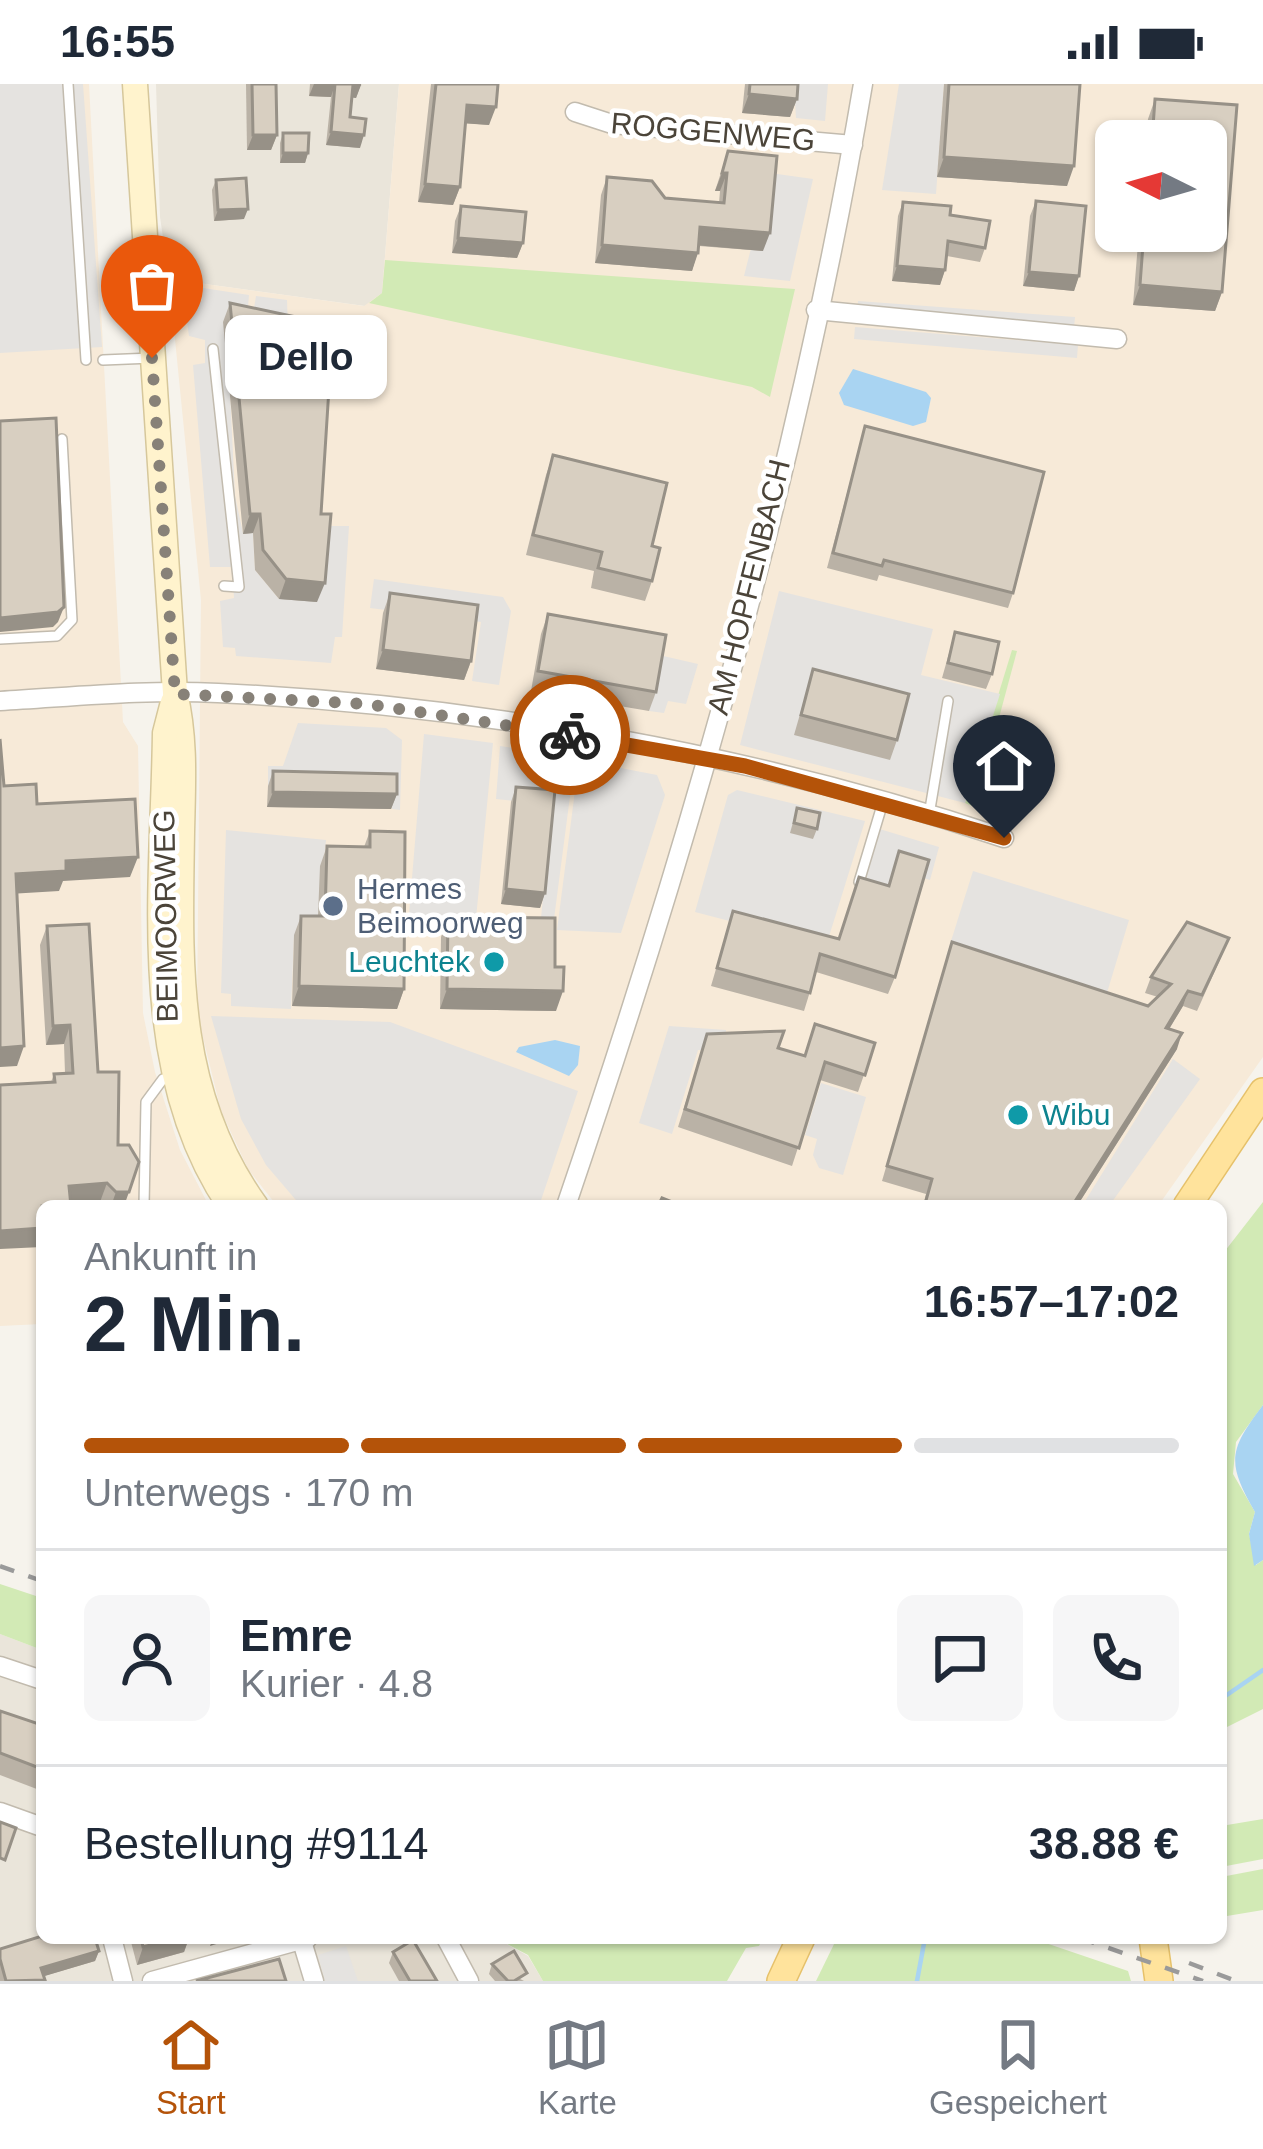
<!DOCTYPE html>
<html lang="de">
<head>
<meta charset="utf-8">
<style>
  :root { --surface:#fff; --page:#f6f6f7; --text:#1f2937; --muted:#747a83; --line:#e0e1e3; --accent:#b45309 }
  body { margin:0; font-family:Arial,sans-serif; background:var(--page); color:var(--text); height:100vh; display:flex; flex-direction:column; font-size:45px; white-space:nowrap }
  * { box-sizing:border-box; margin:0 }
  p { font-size:39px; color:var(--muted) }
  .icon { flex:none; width:66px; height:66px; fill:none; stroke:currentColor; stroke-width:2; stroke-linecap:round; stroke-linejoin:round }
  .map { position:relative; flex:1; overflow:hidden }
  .details { position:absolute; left:36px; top:1116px; width:1191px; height:744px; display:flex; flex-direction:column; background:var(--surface); border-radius:18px; box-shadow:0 3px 9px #0004 }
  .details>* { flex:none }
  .needle { width:78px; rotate:275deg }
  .buttons { position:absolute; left:1095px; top:36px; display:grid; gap:24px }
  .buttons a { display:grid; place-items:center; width:132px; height:132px; border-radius:18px; background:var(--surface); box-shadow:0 3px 9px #0004; font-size:60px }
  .pin { position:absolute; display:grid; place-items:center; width:102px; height:102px; color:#fff; margin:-123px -51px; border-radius:50% 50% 50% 0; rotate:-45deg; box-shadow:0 0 12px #0007 }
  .pin .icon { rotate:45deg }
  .courier { position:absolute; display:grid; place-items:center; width:120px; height:120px; margin:-60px; border:9px solid #b45309; border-radius:50%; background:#fff; color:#222; box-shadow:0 3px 15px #0007 }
  .bubble { position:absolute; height:84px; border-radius:18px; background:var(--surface); box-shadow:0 3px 9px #0004; font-size:39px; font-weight:800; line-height:84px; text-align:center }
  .headline em { font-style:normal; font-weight:800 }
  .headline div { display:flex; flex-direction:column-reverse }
  .headline { display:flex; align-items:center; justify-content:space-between; height:204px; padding:0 48px }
  h1 { font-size:78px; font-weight:800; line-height:90px }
  .bar { display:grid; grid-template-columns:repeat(4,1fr); gap:18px 12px; align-content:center; height:144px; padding:0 48px }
  .bar i { height:15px; border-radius:9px; background:var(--line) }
  .bar .selected { background:var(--accent) }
  .bar p { grid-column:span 4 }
  .line { display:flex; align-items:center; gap:30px; padding:0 48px; border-top:3px solid var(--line) }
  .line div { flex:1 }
  .round { display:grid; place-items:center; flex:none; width:126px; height:126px; border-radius:18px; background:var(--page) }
  .status { display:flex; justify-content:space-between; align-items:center; height:84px; padding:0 60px; background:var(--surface); direction:ltr }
  .status svg { height:33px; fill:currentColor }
  .dock { display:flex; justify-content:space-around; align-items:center; height:168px; border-top:3px solid var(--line); background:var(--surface); font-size:33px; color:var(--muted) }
  .dock a { display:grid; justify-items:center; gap:6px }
  .dock .selected { color:var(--accent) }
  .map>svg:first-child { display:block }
  .residential { fill:#eae5da }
  .commercial { fill:#f7ead8; fill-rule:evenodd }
  .green { fill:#d2eab5 }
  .parking { fill:#e5e3e0 }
  .water { fill:#a9d4f2 }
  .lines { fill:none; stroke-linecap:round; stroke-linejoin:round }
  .stream { stroke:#a9d4f2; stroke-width:4.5 }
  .service-casing { stroke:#c2bbae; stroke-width:12 }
  .minor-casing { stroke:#c2bbae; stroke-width:21 }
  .secondary-casing { stroke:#d6c79b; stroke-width:27 }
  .primary-casing { stroke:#e6c16a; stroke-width:30 }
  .service { stroke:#fff; stroke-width:9 }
  .minor { stroke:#fff; stroke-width:18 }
  .secondary { stroke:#fff3cd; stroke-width:24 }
  .primary { stroke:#ffe39c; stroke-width:27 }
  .rail { stroke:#9a9a9a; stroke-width:4.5; stroke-dasharray:15 15; stroke-linecap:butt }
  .wall { fill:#bab2a6 }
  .shaded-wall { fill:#979187 }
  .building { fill:#d8cfc1; stroke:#979187; stroke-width:3 }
  .done { stroke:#878178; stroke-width:12; stroke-dasharray:0 21.6 }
  .route { stroke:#b45309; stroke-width:15 }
  .service-dot { fill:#5c6f8a; stroke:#fff; stroke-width:4.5 }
  .culture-dot { fill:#0f9aa8; stroke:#fff; stroke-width:4.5 }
  .labels { text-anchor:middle; stroke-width:9; stroke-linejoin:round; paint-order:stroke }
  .street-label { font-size:30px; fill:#4b4439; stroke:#fff }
  .service-label { font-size:30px; fill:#4e5e75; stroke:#fff; text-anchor:start }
  .culture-label { font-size:30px; fill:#0d838f; stroke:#fff; text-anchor:end }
</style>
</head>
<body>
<div class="status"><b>16:55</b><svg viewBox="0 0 49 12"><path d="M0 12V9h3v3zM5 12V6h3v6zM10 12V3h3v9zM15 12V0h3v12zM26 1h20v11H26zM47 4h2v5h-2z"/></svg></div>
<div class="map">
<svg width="1263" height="1897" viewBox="0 0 1263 1897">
  <rect width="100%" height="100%" fill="#f6f3ec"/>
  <!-- residential -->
  <g class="residential">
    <polygon points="156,0 399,0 382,209 365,222 169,195 160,133"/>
    <polygon points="0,1550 42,1566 42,1854 496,1854 528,1872 543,1897 0,1897"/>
  </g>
  <!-- commercial -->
  <g class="commercial">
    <polygon points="0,0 89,0 123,638 138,662 143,929 155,988 180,1066 209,1122 42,1122 42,1240 0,1242"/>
    <path d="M399,0H1263V973L1158,1122H277L248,1085L221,1027L197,929L201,516L169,195L364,222L382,209ZM1116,57H1206V147H1116Z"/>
  </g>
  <!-- green -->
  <g class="green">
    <polygon points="385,176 795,205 770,313 752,303 369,219 382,209"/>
    <polygon points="1012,566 1017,567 975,723 965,719"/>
    <polygon points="1263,1118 1263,1321 1236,1358 1233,1390 1255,1428 1249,1450 1256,1481 1263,1476 1263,1625 1221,1646 1221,1172"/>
    <polygon points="0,1500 42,1514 42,1566 0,1550"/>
    <polygon points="1263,1735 1263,1775 1221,1783 1221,1742"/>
    <polygon points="1263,1785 1263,1826 1221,1833 1221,1793"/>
    <polygon points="496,1854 763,1854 759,1862 746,1864 727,1897 543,1897 528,1871"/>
    <polygon points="837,1854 1031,1854 1128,1887 1131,1897 816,1897"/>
  </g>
  <!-- parking -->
  <g class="parking">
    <polygon points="0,0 83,0 102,263 0,269"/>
    <polygon points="794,0 828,0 825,37 796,34"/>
    <polygon points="899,0 944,0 936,110 882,106"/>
    <polygon points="770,89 813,95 790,197 744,192"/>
    <polygon points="203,204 249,211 248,223 254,224 256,212 287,216 288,247 230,308 235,412 243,449 253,449 255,486 279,515 325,442 349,442 342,553 335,553 331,579 236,572 235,564 223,563 220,517 234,514 232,483 210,483 193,281 205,279 205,256 189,252 184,216 202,217"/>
    <polygon points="858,217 1075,233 1074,244 857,228"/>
    <polygon points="855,243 1078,261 1077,274 854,255"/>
    <polygon points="374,495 503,513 511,527 499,601 472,597 481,538 370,524"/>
    <polygon points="779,507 933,545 921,591 1000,610 965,719 740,661"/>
    <polygon points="659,571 698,580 686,620 668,617 664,629 649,627"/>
    <polygon points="298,639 386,644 402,656 400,726 392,725 391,706 268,702 268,682 283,682"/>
    <polygon points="424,650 493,659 475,845 408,842"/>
    <polygon points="500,662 575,674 554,835 541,834 552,721 496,715"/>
    <polygon points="579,676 657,691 665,711 621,849 557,846"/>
    <polygon points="737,706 865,737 826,862 695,828 728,711"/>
    <polygon points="873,743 939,763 930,796 894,785 883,819 853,810"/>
    <polygon points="226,746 326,756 318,837 294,852 291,925 231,922 231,910 221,909"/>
    <polygon points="973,787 1129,836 1103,922 946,873"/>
    <polygon points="211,932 390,938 578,1007 539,1122 301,1122 266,1081 241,1035"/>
    <polygon points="669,942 726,946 724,965 698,966 672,1050 639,1039"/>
    <polygon points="1173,975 1200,995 1109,1122 1082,1122"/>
    <polygon points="821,999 866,1013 843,1091 819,1084 813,1071 817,1055 805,1051"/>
    <polygon points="346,1862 358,1897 325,1897 318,1871"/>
  </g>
  <!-- water -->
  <g class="water">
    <polygon points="853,285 926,308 931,314 926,338 913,342 844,321 839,309"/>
    <polygon points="555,956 580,962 578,981 569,992 516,968 519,963"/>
    <path d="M1263,1321V1476L1254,1482L1249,1450L1255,1428C1226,1378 1229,1366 1263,1321Z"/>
  </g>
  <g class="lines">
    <!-- stream -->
    <g class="stream">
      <polyline points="1221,1615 1263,1586"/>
      <polyline points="917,1897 925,1854"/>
    </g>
    <defs>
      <g id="service">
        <polyline points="68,0 86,276"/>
        <polyline points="213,265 239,503 224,502"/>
        <polyline points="103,276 152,274"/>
        <polyline points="0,555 57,552 72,536 62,355"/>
        <polyline points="929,731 948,617"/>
        <polyline points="859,798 883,718"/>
        <polyline points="144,1122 146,1018 163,995 176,994"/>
      </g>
      <g id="minor">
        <polyline points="575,28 612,40 853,61"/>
        <polyline points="816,226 1117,255"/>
        <path d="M0,617C72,613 146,605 218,609C478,621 757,671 1004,754"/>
        <path d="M566,1122C690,758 799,379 863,0"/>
        <polyline points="0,1582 42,1596"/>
        <polyline points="0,1728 42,1743"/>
        <polyline points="112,1854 123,1897"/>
        <polyline points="301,1854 314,1897"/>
        <polyline points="446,1854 469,1897"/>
        <polyline points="152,1897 308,1854"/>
      </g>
      <g id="secondary">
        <path d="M135,0L175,609C186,656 183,700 182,748C180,881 174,1008 256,1122"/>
        <path d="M173,618L165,649C163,805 137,986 230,1122"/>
      </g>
      <g id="primary">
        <polyline points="1187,1122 1263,1008"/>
        <polyline points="1153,1854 1159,1897"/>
        <polyline points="781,1897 801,1854"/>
      </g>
    </defs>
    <!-- service casing -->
    <use href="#service" class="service-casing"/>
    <!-- minor casing -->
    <use href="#minor" class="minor-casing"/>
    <!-- secondary casing -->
    <use href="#secondary" class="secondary-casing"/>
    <!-- primary casing -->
    <use href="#primary" class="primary-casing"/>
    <!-- service -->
    <use href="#service" class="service"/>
    <!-- minor -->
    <use href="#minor" class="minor"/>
    <!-- secondary -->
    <use href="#secondary" class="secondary"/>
    <!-- primary -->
    <use href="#primary" class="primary"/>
    <!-- rail -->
    <g class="rail">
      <polyline points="0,1482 42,1497"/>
      <polyline points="1080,1854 1203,1897"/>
      <polyline points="1189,1879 1236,1897"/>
    </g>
  </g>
  <!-- wall -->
  <g class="wall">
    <polygon points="246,0 276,0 277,51 271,66 247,66"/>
    <polygon points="310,0 361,0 356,14 352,13 350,33 360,64 326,61 331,13 309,12"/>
    <polygon points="431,0 498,0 489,41 465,39 460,103 453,121 418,118"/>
    <polygon points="745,0 798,0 797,15 790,33 742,29"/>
    <polygon points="944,0 1080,0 1067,102 937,93"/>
    <polygon points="1155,15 1237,21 1222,208 1215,227 1133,221 1139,147 1206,147 1206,57 1146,57 1148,35"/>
    <polygon points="283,49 308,69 305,79 280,79 280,59"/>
    <polygon points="728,67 763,167 699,162 692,187 595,179 601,111 607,93 665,114 719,119 720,107 715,107"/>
    <polygon points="216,96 244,135 214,137 212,106"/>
    <polygon points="1036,117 1079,192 1074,207 1023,202 1030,132"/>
    <polygon points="903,118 950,131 985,164 980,178 947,172 945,186 940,201 892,197 898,132"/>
    <polygon points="461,122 523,159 517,174 452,169 455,137"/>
    <polygon points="230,219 291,300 321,430 317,518 279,515 255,486 253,449 243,450 223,238"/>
    <polygon points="865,342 1013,509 1008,524 879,491 877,497 827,484"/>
    <polygon points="553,371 652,497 645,517 591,504 594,487 526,471 546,391"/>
    <polygon points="390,509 471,577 464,596 376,585 383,529"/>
    <polygon points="548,530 656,608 649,627 531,607 541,550"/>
    <polygon points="955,548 992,590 986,605 942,594"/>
    <polygon points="813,585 897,656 890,676 794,651"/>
    <polygon points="273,687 397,710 391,725 267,723 268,702"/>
    <polygon points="516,703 545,809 540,824 501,820 511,718"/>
    <polygon points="797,724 817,745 813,755 790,749"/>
    <polygon points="370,747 404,905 397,925 292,922 294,851 301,832 318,832 320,782 327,762 364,763"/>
    <polygon points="899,767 895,893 888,910 816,888 804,927 711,902 733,827 839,855 853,810 888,802"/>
    <polygon points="448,833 555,883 556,927 440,925 441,853"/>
    <polygon points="47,842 98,988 118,1061 124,1122 104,1122 100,1118 71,1120 51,998 54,990 65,989 64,960 46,961 40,861"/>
    <polygon points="952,858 1148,922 1158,913 1145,909 1151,893 1223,869 1197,927 1183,922 1169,945 1177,965 1077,1122 923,1122 926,1110 882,1097"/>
    <polygon points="707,950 778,964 804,972 875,959 858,1008 820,996 792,1082 678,1043"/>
    <polygon points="0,1627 42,1641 42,1707 0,1691"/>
    <polygon points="130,1854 189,1854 184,1868 137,1881"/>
    <polygon points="0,1865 99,1867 95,1877 44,1892 44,1897 0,1897"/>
    <polygon points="393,1868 437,1897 399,1897 389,1879"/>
    <polygon points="492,1880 524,1897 495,1897 489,1890"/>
  </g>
  <!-- shaded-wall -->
  <g class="shaded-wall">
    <polygon points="314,0 335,0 331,13 309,12"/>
    <polygon points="353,1 361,1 356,14 348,13"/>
    <polygon points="749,10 797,15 790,33 742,29"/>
    <polygon points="467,21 496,23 489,41 460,39"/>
    <polygon points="331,48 364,51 360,64 326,61"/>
    <polygon points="253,51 277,51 271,66 247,66"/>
    <polygon points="283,69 308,69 305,79 280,79"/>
    <polygon points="944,73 1074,82 1067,102 937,93"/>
    <polygon points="722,89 727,89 720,107 715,107"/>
    <polygon points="425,100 460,103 453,121 418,118"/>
    <polygon points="248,125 244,135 214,137 218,126"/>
    <polygon points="700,143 770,149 763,167 694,161"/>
    <polygon points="458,154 523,159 517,174 452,169"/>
    <polygon points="602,161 698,169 692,187 595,179"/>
    <polygon points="897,182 945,186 940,201 892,197"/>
    <polygon points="1029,188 1079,192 1074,207 1023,202"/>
    <polygon points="1140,201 1222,208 1215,227 1133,221"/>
    <polygon points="250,430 260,430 253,449 243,450"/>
    <polygon points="286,495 325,499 317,518 279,515"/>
    <polygon points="64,523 58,538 53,543 0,548 0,534"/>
    <polygon points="383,566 471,577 464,596 376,585"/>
    <polygon points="273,708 397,710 391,725 267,723"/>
    <polygon points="138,773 130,793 63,797 59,807 9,810 16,790 66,777"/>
    <polygon points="506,805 545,809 540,824 501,820"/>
    <polygon points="299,902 404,905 397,925 292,922"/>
    <polygon points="447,905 563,907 556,927 440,925"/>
    <polygon points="1188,907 1183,922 1160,960 1166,944"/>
    <polygon points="70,941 64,960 46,961 53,942"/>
    <polygon points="1182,949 1177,965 1077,1122 1072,1122"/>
    <polygon points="24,962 17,982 0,983 0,964"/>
    <polygon points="107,1099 100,1118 63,1120 69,1102"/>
    <polygon points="116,1108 129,1108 124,1122 111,1122"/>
    <polygon points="42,1144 42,1163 0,1165 0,1147"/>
    <polygon points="177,1854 189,1854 184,1868 137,1881 143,1863"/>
    <polygon points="213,1854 227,1854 226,1857 210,1862"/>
    <polygon points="99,1867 95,1877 38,1894 41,1884"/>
  </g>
  <!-- building -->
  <g class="building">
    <polygon points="252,0 276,0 277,51 253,51"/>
    <polygon points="335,0 361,0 353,1 350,33 366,35 364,51 331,48"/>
    <polygon points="436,0 498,0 496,23 467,21 460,103 425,100"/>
    <polygon points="750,0 798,0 797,15 749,10"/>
    <polygon points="949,0 1080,0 1074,82 944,73"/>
    <polygon points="1155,15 1237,21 1222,208 1140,201 1144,147 1206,147 1206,57 1152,57"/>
    <polygon points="283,49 309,49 308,69 283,69"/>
    <polygon points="728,67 777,72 770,149 700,143 698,169 602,161 607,93 652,97 665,114 724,119 727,89 722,89"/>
    <polygon points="246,94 248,125 218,126 216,96"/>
    <polygon points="1036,117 1086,122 1079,192 1029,188"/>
    <polygon points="903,118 951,122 950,131 990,137 985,164 948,157 945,186 897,182"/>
    <polygon points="461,122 526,128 523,159 458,154"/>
    <polygon points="230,219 296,233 291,300 329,304 321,430 331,430 325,499 286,495 263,466 260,430 250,430"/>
    <polygon points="56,334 64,523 58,528 0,534 0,337"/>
    <polygon points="865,342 1044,388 1013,509 884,476 882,482 833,469"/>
    <polygon points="553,371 667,399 652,462 660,464 652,497 598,484 602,468 533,451"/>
    <polygon points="390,509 478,521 471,577 383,566"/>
    <polygon points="548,530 666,551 656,608 538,587"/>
    <polygon points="955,548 999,558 992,590 948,579"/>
    <polygon points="813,585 909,610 897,656 801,631"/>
    <polygon points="0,655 4,702 36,700 37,720 135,715 138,773 66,777 66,787 16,790 24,962 0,964"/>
    <polygon points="273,687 397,690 397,710 273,708"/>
    <polygon points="516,703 555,706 545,809 506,805"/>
    <polygon points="797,724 820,729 817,745 794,739"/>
    <polygon points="370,747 405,748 404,905 299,902 301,832 325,832 327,762 370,763"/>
    <polygon points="899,767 929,776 895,893 820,870 810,909 717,884 733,827 839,855 859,793 889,802"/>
    <polygon points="448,833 555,834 555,883 564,883 563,907 447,905"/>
    <polygon points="1187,838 1229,854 1202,911 1188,907 1166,944 1182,949 1072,1122 931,1122 925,1120 932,1095 887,1082 952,858 1148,922 1171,900 1151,893"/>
    <polygon points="89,840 98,988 119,988 118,1061 129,1061 139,1078 129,1108 116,1108 107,1099 69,1102 71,1122 42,1122 42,1144 0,1147 0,1001 55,998 54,990 73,989 70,941 53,942 47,842"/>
    <polygon points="815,940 875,959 865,991 825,978 799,1064 685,1025 707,950 784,947 778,964 805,972"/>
    <polygon points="662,1114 682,1122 658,1122"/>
    <polygon points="0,1627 42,1641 42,1685 0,1669"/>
    <polygon points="0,1738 16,1744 5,1776 0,1774"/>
    <polygon points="42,1852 42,1854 95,1854 99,1867 41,1884 45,1896 6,1897 0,1875 0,1865"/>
    <polygon points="141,1854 177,1854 143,1863"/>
    <polygon points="413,1856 437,1897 410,1897 393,1868"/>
    <polygon points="514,1867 527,1889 514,1897 508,1897 492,1880"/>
    <polygon points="279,1875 286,1897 196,1897"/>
  </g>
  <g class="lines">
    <!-- done -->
    <polyline class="done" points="152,274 175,610 366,620 570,651"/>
    <!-- route -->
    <polyline class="route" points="570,651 745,682 1004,754"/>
  </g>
  <!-- markers -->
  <circle class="service-dot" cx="333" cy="822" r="12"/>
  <g class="culture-dot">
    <circle cx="494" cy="878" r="12"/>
    <circle cx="1018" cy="1031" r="12"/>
  </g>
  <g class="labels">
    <!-- street labels -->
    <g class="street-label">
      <text transform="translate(713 48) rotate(5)" y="10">ROGGENWEG</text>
      <text transform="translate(749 503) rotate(-76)" y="10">AM HOPFENBACH</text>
      <text transform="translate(166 832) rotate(-91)" y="10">BEIMOORWEG</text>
    </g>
    <!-- service labels -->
    <g class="service-label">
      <text x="357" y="815">Hermes<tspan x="357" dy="34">Beimoorweg</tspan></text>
    </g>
    <!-- culture labels -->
    <g class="culture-label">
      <text x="470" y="888">Leuchtek</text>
      <text x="1042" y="1041" text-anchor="start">Wibu</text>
    </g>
  </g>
</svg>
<div class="buttons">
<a><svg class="needle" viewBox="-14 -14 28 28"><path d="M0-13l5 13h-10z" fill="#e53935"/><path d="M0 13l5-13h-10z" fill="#747a83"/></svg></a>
</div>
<div class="pin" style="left:152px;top:274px;background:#ea580c"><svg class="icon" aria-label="bag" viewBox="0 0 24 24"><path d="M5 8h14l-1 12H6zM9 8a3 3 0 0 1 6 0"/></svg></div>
<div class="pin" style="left:1004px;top:754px;background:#1f2937"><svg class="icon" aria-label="home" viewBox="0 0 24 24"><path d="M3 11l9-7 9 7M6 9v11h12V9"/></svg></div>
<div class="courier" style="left:570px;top:651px"><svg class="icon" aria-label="bike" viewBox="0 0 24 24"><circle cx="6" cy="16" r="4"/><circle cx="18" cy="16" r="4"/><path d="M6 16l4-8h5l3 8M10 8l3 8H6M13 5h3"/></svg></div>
<div class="bubble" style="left:225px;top:231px;width:162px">Dello</div>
<section class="details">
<div class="headline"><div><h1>2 Min.</h1><p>Ankunft in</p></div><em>16:57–17:02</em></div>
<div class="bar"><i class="selected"></i><i class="selected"></i><i class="selected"></i><i></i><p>Unterwegs · 170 m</p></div>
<div class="line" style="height:216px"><a class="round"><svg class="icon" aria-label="person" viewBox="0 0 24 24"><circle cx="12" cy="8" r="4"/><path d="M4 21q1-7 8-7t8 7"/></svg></a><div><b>Emre</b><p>Kurier · 4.8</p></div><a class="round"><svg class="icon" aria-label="chat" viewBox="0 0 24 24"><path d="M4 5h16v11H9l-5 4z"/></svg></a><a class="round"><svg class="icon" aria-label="phone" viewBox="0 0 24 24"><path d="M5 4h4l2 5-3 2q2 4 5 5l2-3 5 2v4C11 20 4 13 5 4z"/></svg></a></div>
<div class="line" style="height:156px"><div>Bestellung #9114</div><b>38.88 €</b></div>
</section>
</div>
<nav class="dock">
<a class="selected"><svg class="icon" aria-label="home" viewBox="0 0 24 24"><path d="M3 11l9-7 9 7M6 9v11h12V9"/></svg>Start</a>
<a><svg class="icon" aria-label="map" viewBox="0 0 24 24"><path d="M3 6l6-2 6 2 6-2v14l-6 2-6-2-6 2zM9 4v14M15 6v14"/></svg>Karte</a>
<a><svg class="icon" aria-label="saved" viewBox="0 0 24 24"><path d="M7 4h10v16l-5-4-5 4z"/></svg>Gespeichert</a>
</nav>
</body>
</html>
